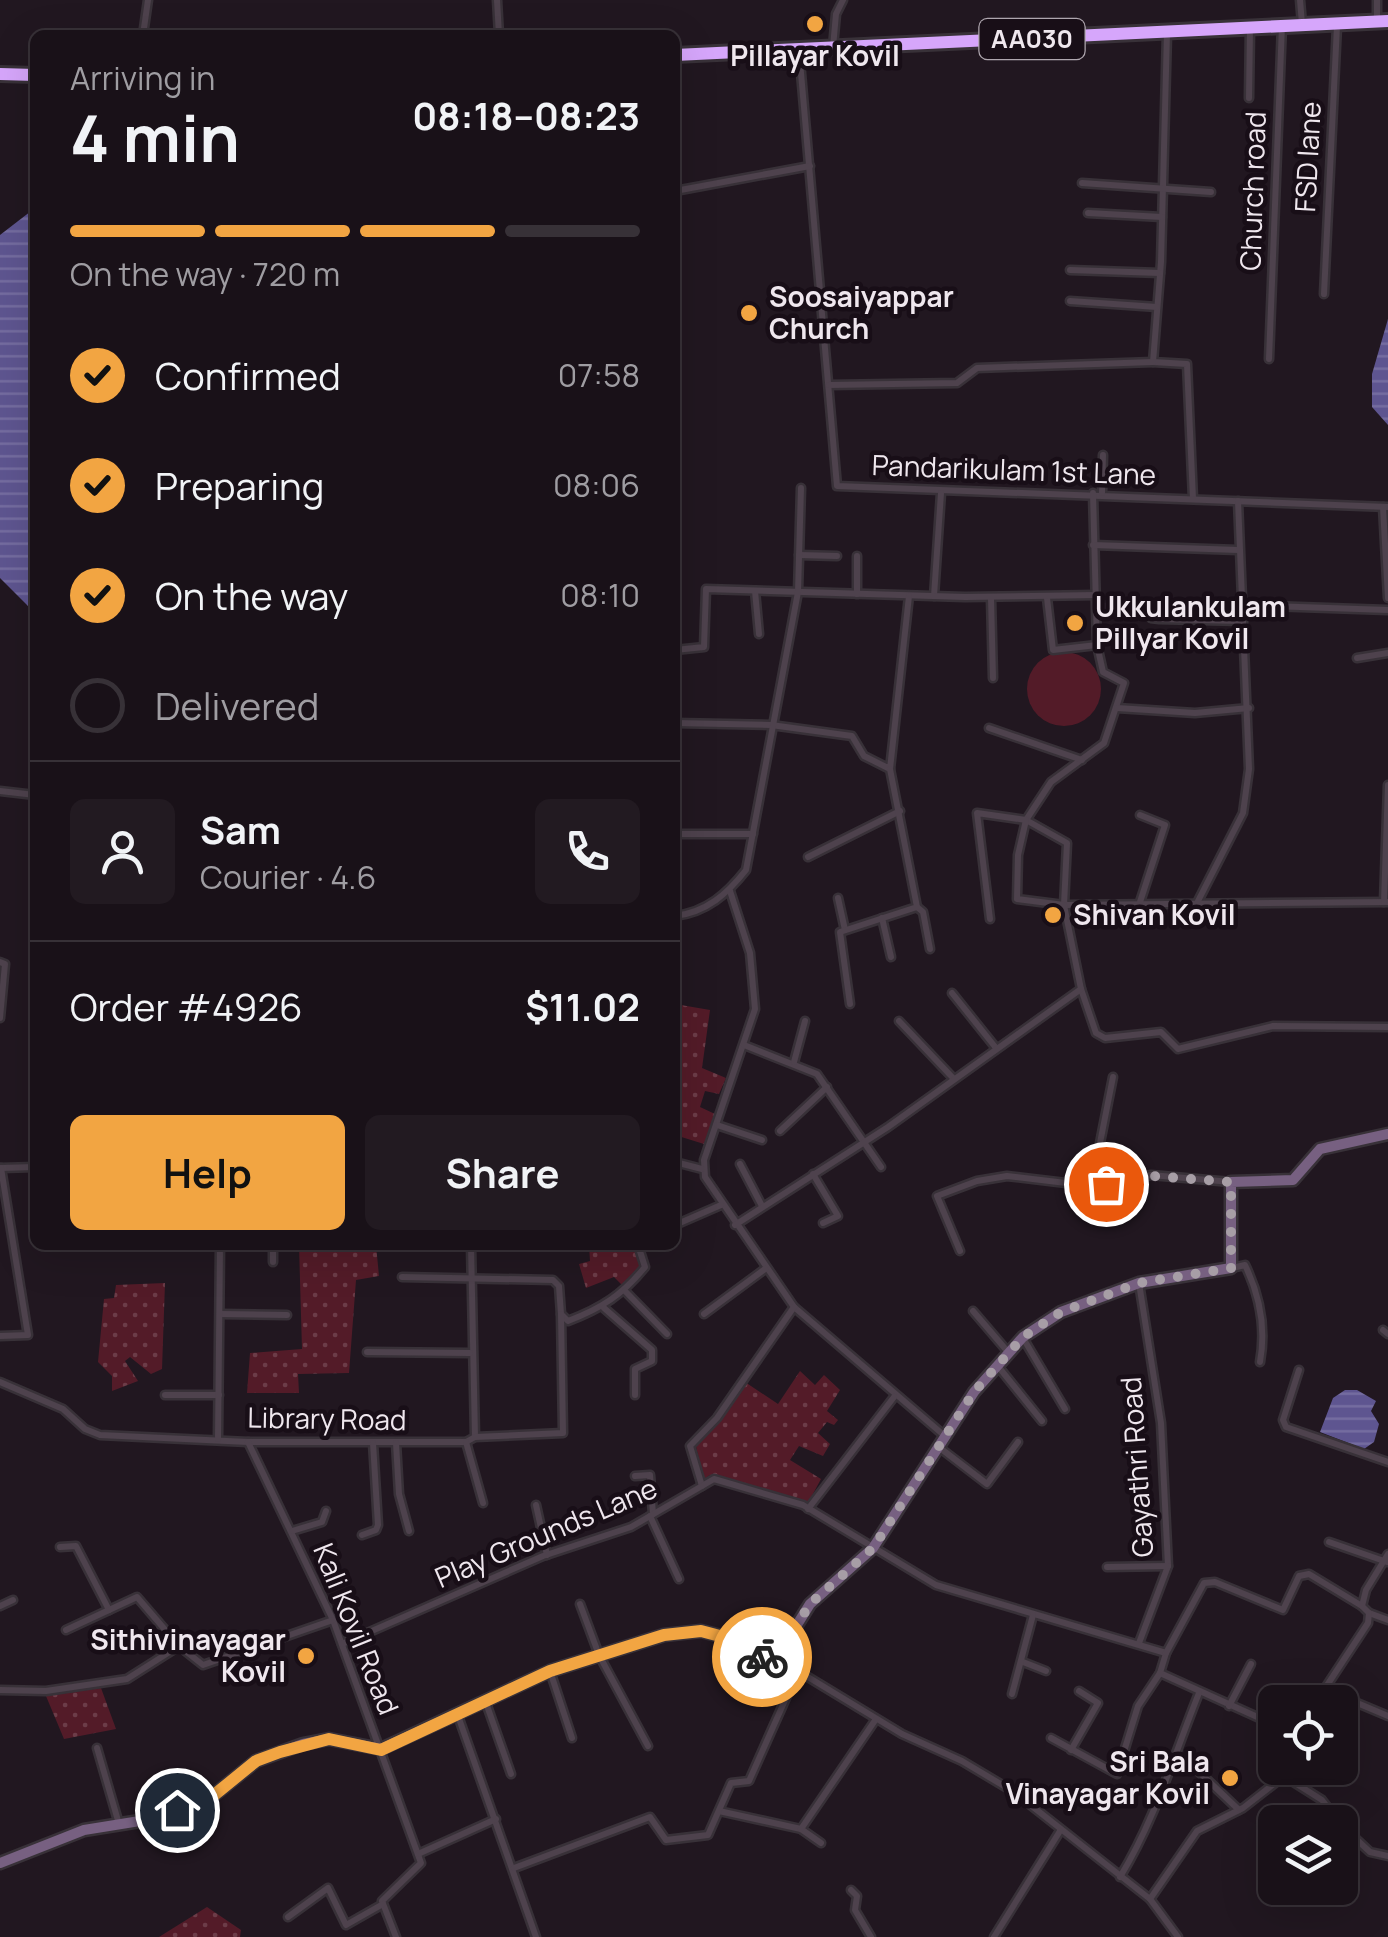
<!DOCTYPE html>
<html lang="en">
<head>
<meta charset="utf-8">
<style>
  :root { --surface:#191118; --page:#221a21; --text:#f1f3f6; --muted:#9f9da2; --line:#373137; --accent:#f2a542 }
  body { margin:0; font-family:Manrope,sans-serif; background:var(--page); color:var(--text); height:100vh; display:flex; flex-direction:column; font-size:38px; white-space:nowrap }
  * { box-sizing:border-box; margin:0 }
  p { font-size:32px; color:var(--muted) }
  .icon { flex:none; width:55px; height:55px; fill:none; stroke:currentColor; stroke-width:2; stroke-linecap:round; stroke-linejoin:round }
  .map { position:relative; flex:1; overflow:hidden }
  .sheet { position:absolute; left:30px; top:30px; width:650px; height:1220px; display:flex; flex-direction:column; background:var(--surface); border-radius:15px; box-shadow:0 10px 40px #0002,0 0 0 2px var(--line) }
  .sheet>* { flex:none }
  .buttons { position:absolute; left:1258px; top:1685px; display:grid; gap:20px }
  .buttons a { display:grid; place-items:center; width:100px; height:100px; border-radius:15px; background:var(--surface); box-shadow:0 10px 40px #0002,0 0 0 2px var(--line); font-size:50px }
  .pin { position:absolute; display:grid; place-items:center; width:85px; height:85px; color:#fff; margin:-42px; border:5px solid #fff; border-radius:50%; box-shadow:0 2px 10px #0007 }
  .courier { position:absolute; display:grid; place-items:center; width:100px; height:100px; margin:-50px; border:8px solid #f2a542; border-radius:50%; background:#fff; color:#222; box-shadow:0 2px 12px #0007 }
  .summary em { font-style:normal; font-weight:700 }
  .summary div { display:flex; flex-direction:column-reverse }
  .summary { display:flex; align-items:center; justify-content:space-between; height:170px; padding:0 40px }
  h1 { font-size:65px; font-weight:700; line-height:75px }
  .bar { display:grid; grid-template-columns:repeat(4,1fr); gap:15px 10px; align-content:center; height:120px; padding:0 40px }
  .bar i { height:12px; border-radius:8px; background:var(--line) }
  .bar .selected { background:var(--accent) }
  .bar p { grid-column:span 4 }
  .line { display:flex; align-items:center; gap:25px; padding:0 40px; border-top:2px solid var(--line) }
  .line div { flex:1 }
  .round { display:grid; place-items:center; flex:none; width:105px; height:105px; border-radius:15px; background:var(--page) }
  ol { padding:0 40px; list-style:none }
  li { display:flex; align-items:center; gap:30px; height:110px }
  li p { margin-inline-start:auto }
  li .icon { padding:10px; border-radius:50%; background:var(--accent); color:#111; stroke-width:4 }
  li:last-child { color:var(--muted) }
  li i { width:55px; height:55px; border:5px solid var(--line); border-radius:50% }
  .cta { display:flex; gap:20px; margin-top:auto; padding:20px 40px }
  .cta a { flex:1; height:115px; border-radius:15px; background:var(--accent); color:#111; font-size:40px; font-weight:700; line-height:115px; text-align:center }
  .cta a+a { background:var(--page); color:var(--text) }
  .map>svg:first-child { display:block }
  .grass { fill:url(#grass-dots) }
  .pitch { fill:#531b28 }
  .water { fill:url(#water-rules) }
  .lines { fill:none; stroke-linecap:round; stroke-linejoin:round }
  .street-casing { stroke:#383138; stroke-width:11 }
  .secondary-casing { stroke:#383138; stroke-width:15 }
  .highway-casing { stroke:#383138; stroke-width:18 }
  .street { stroke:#4e424d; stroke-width:6 }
  .secondary { stroke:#776081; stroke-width:10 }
  .highway { stroke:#d6a6fb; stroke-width:12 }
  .done { stroke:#a79ea6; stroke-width:10; stroke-dasharray:0 18 }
  .route { stroke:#f2a542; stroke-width:12 }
  .poi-dot { fill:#f2a542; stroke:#180e17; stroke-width:4 }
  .labels { text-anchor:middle; stroke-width:9; stroke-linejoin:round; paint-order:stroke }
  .shield { fill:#180e17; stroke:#aea6ae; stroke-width:2.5 }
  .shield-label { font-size:25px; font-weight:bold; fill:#efe7ee }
  .poi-label { font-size:28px; font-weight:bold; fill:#efe7ee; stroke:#180e17; text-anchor:start }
  .street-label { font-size:28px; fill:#efe7ee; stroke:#180e17 }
</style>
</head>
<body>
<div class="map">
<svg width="1388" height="1937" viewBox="0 0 1388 1937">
  <defs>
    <pattern id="grass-dots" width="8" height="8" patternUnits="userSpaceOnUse" patternTransform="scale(2.5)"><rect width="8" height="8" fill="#531b28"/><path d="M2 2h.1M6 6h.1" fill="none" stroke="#6c3c48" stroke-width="1.8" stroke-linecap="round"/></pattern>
    <pattern id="water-rules" width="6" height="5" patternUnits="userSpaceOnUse" patternTransform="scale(2.5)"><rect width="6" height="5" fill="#5e5590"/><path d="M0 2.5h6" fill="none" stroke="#756da0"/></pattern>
  </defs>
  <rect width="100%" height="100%" fill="#211720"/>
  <!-- grass -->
  <g class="grass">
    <polygon points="675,1004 710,1010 702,1068 726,1078 719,1094 705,1091 700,1107 715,1114 704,1144 675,1135"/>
    <polygon points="299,1245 376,1245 379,1276 356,1280 349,1373 298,1374 299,1393 247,1393 250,1353 302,1349"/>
    <polygon points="589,1245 634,1245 643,1265 624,1287 614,1277 586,1288 579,1264 590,1261"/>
    <polygon points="165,1283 162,1369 151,1374 130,1357 125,1361 138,1381 112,1391 112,1376 98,1362 104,1299 114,1298 116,1285"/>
    <polygon points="800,1371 815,1385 824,1375 840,1390 827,1411 838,1420 834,1425 827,1422 818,1433 830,1444 823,1456 799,1446 790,1460 821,1479 808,1503 710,1475 704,1479 696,1447 745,1382 778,1404"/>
    <polygon points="101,1688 116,1729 64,1739 46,1696"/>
    <polygon points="207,1907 241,1930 240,1937 159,1937"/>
  </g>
  <!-- pitch -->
  <circle class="pitch" cx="1064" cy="689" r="37"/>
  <!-- water -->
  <g class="water">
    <polygon points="35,208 35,613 0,578 0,235"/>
    <polygon points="1388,319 1388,425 1372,407 1372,374"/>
    <polygon points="1345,1390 1357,1390 1376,1401 1371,1411 1379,1424 1374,1442 1364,1449 1320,1432 1333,1398"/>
  </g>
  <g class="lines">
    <defs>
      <g id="street">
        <polyline points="497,0 499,35"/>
        <polyline points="1300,0 1302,24"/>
        <polyline points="1377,19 1377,0"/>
        <polyline points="1167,33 1161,262 1153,362 1187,364 1193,499"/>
        <polyline points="143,35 148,0"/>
        <polyline points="833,47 836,14 843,0"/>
        <polyline points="799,50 837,486 1388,507"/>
        <polyline points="1249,98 1250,28"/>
        <polyline points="1082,183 1211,192"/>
        <polyline points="675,191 810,166"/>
        <polyline points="1088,213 1162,217"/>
        <polyline points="1070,270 1160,273"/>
        <polyline points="1324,294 1337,26"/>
        <polyline points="1070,301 1157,307"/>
        <polyline points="1269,359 1282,25"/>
        <polyline points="829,385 957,383 977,368 1153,362"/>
        <polyline points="1093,493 1097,645 1103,672 1124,683 1104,743 1051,782 1026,820 1067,843 1064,905 1388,902"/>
        <polyline points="1102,493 1103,455"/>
        <polyline points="1383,507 1388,598"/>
        <polyline points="1093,545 1238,550"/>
        <polyline points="799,555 837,556"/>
        <polyline points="857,556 857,594"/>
        <polyline points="755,591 759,634"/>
        <polyline points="934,596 941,493"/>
        <polyline points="991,598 993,678"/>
        <polyline points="1047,598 1053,650 1097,645"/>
        <polyline points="1097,605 1145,609 1151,618 1159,619 1243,621"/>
        <polyline points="1242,605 1388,610"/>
        <polyline points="675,650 704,647 706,589 965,597 1096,595"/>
        <polyline points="1357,658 1388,653"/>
        <polyline points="1117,708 1195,713 1249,708"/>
        <polyline points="675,723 771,725 852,736 864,756 890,769 909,596"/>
        <polyline points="989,728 1082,760"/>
        <polyline points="0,791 35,795"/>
        <polyline points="675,834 753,834"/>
        <polyline points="808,857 900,811"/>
        <polyline points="730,891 750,953 755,1009 704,1160 705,1177 794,1307 946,1437"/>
        <polyline points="838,898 845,930"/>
        <polyline points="1198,901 1243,813 1249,769 1238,501"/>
        <polyline points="1140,902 1165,825 1140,815"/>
        <polyline points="1384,902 1388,785"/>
        <polyline points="917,907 923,912 930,949"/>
        <path d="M675,916C707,912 727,894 746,870L798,592L801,488"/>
        <polyline points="882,918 891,957"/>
        <polyline points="0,962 5,964 0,1018"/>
        <polyline points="1081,989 1096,1033 1105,1038 1161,1032 1178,1049 1273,1026 1388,1027"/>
        <polyline points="952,993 996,1048"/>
        <polyline points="850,1004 840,932 917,907 890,769"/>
        <polyline points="899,1021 953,1078"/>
        <polyline points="744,1045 817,1074 881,1167"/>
        <polyline points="794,1062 805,1021"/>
        <polyline points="717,1125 762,1140"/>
        <polyline points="780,1131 827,1087"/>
        <polyline points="675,1162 702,1169"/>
        <polyline points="740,1164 762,1206"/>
        <polyline points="1,1168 35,1167"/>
        <polyline points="813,1174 838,1216 823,1223"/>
        <polyline points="1106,1185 1100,1143 1113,1077"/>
        <polyline points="675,1225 721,1205"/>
        <polyline points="735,1225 888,1127 1081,989 1064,905 1017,899 1018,855 1026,820 977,813 990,919"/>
        <polyline points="273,1245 273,1262"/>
        <polyline points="471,1245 475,1437"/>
        <polyline points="960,1251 937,1196 977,1181 1007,1176 1091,1186 1151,1175 1231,1182"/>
        <path d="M1232,1268L1245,1265C1260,1296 1266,1329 1260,1362"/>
        <path d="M402,1277L553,1280L559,1286L561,1314L568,1321C602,1308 622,1295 645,1267L638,1245"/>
        <polyline points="1139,1283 1161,1423 1168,1566 1139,1643"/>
        <polyline points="625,1291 667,1334"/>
        <polyline points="604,1308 652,1350 652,1361 635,1369 635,1395"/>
        <polyline points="973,1311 1008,1352"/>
        <polyline points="220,1314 287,1315"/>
        <polyline points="704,1314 765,1269"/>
        <polyline points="1383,1330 1388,1334"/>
        <polyline points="0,1336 28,1335 1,1168"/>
        <polyline points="1023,1338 1065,1409"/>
        <polyline points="367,1352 470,1353"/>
        <polyline points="997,1365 1042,1421"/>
        <polyline points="1299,1370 1283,1420 1286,1427 1388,1462"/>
        <polyline points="0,1382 63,1409 85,1429 100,1435 248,1442 466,1442 475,1437 563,1433 561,1314"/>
        <polyline points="165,1395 219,1395"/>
        <polyline points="218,1439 220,1245"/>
        <polyline points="248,1442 333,1620 421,1863 382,1901 396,1937"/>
        <polyline points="466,1442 483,1503"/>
        <polyline points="396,1443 399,1494 409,1531"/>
        <polyline points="940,1448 987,1484 1018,1442"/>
        <polyline points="635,1476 650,1475 653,1514"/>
        <polyline points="702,1486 690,1446 717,1418 794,1307"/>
        <polyline points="536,1505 547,1555"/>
        <polyline points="808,1509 894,1397"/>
        <polyline points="650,1516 679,1579"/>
        <polyline points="292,1531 322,1522 326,1511"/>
        <polyline points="362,1535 376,1530 378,1525 373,1443"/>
        <polyline points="1329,1542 1387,1562"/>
        <polyline points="60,1547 76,1546 109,1610"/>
        <polyline points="1107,1567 1168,1566"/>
        <polyline points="580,1604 599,1655 648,1746"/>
        <polyline points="0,1606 13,1600"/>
        <polyline points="1369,1613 1388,1620"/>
        <polyline points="66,1630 137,1597 179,1646"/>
        <polyline points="342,1644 543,1556 631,1527 714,1479 803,1505 936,1585 1166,1653 1160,1673 1275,1725"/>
        <polyline points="1166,1653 1204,1583 1215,1582 1283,1610 1299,1576 1309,1574 1362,1606"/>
        <polyline points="1023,1662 1046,1671"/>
        <polyline points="774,1663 798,1671 902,1734 962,1761 1014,1792 1150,1899 1197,1831 1243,1808 1284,1776 1322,1800 1339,1822"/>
        <polyline points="550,1671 572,1738"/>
        <polyline points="1324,1689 1388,1716"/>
        <polyline points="0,1690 46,1691 127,1679 179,1646 203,1665 333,1620"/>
        <polyline points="1012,1694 1033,1615"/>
        <polyline points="485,1700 511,1774"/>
        <polyline points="1316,1702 1368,1623 1369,1613 1362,1606 1366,1590 1388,1554"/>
        <polyline points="1229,1706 1251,1664"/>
        <polyline points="457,1713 536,1937"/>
        <polyline points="1051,1738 1117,1774 1138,1706 1160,1673"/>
        <polyline points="97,1748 119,1824"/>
        <polyline points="1071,1750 1098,1703 1079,1691"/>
        <polyline points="1198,1771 1239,1810"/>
        <polyline points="719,1811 801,1829 821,1843"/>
        <polyline points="1340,1824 1370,1852 1388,1856"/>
        <polyline points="801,1829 876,1719"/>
        <polyline points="418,1854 496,1819"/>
        <polyline points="514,1868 650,1817 666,1840 708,1835 731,1783 749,1781 798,1671"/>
        <path d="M1120,1877C1155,1820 1174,1755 1199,1693"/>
        <polyline points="851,1890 857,1896 855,1910 871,1937"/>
        <polyline points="1150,1899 1178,1937"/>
        <polyline points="288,1917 328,1888 346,1925 383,1904"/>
        <polyline points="994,1937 1060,1831"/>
      </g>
      <polyline id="secondary" points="0,1863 84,1830 146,1820 208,1800 256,1761 303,1744 329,1739 381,1749 550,1671 664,1635 701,1631 721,1636 773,1663 810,1604 873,1548 974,1392 1023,1337 1061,1312 1139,1283 1231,1268 1231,1182 1293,1180 1320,1149 1388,1134"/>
      <g id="highway">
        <polyline points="675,55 1388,21"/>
        <polyline points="0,74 35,75"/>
      </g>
    </defs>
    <!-- street casing -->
    <use href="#street" class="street-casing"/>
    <!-- secondary casing -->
    <use href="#secondary" class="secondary-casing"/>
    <!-- highway casing -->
    <use href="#highway" class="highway-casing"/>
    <!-- street -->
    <use href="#street" class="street"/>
    <!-- secondary -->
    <use href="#secondary" class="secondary"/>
    <!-- highway -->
    <use href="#highway" class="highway"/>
  </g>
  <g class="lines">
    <!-- done -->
    <polyline class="done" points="762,1657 773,1663 810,1604 873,1548 974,1392 1023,1337 1061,1312 1139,1283 1231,1268 1231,1182 1152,1176 1106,1184"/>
    <!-- route -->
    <polyline class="route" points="177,1810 208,1800 256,1761 280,1752 329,1739 381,1750 550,1671 664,1635 701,1631 720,1636 762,1657"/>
  </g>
  <!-- markers -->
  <g class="poi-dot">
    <circle cx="815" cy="24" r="10"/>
    <circle cx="749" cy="313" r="10"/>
    <circle cx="1075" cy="623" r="10"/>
    <circle cx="1053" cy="915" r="10"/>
    <circle cx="306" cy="1656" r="10"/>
    <circle cx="1230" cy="1778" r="10"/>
  </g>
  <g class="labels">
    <!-- shield labels -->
    <rect class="shield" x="979.5" y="19" width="105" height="40" rx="8"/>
    <g class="shield-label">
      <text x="1032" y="48">AA030</text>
    </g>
    <!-- poi labels -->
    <g class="poi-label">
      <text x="815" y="66" text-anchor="middle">Pillayar Kovil</text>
      <text x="769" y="307">Soosaiyappar<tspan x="769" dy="32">Church</tspan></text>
      <text x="1095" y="617">Ukkulankulam<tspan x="1095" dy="32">Pillyar Kovil</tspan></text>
      <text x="1073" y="925">Shivan Kovil</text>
      <text x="286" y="1650" text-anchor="end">Sithivinayagar<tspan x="286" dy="32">Kovil</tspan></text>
      <text x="1210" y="1772" text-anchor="end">Sri Bala<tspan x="1210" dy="32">Vinayagar Kovil</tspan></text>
    </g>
    <!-- street labels -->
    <g class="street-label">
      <text transform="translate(1308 157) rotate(-87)" y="10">FSD lane</text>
      <text transform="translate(1253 191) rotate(-88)" y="10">Church road</text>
      <text transform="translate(1014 470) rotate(2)" y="10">Pandarikulam 1st Lane</text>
      <text transform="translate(327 1419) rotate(1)" y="10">Library Road</text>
      <text transform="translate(1137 1467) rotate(-94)" y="10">Gayathri Road</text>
      <text transform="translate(546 1533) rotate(-23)" y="10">Play Grounds Lane</text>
      <text transform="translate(356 1629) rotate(68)" y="10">Kali Kovil Road</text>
    </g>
  </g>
</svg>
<div class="buttons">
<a><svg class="icon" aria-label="locate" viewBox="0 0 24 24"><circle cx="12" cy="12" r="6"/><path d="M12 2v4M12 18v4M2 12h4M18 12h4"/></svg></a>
<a><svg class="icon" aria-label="layers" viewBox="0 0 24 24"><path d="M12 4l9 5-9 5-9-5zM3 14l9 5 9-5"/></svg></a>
</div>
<div class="pin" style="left:1106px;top:1184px;background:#ea580c"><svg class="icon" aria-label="bag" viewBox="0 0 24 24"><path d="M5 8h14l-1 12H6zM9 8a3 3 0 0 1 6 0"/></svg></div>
<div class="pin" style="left:177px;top:1810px;background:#1f2937"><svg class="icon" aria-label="home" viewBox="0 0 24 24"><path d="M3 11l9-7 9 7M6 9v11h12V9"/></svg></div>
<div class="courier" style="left:762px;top:1657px"><svg class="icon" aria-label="bike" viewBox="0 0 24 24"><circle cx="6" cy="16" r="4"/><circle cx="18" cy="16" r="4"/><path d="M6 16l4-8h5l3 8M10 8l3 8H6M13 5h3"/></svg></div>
<section class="sheet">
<div class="summary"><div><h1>4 min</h1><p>Arriving in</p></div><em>08:18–08:23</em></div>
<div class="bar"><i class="selected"></i><i class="selected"></i><i class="selected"></i><i></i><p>On the way · 720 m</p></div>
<ol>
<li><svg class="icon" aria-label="check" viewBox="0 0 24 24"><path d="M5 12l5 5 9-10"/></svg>Confirmed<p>07:58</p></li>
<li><svg class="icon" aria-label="check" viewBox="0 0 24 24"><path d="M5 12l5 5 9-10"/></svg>Preparing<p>08:06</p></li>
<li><svg class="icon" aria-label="check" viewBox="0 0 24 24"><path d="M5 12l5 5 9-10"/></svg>On the way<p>08:10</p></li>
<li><i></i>Delivered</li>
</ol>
<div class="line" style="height:180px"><a class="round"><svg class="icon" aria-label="person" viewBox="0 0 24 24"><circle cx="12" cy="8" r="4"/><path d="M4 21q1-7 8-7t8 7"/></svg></a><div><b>Sam</b><p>Courier · 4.6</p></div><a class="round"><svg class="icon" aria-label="phone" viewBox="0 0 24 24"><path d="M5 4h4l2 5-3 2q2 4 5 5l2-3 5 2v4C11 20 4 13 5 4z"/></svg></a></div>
<div class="line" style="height:130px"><div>Order #4926</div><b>$11.02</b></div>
<div class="cta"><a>Help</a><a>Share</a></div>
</section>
</div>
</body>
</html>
